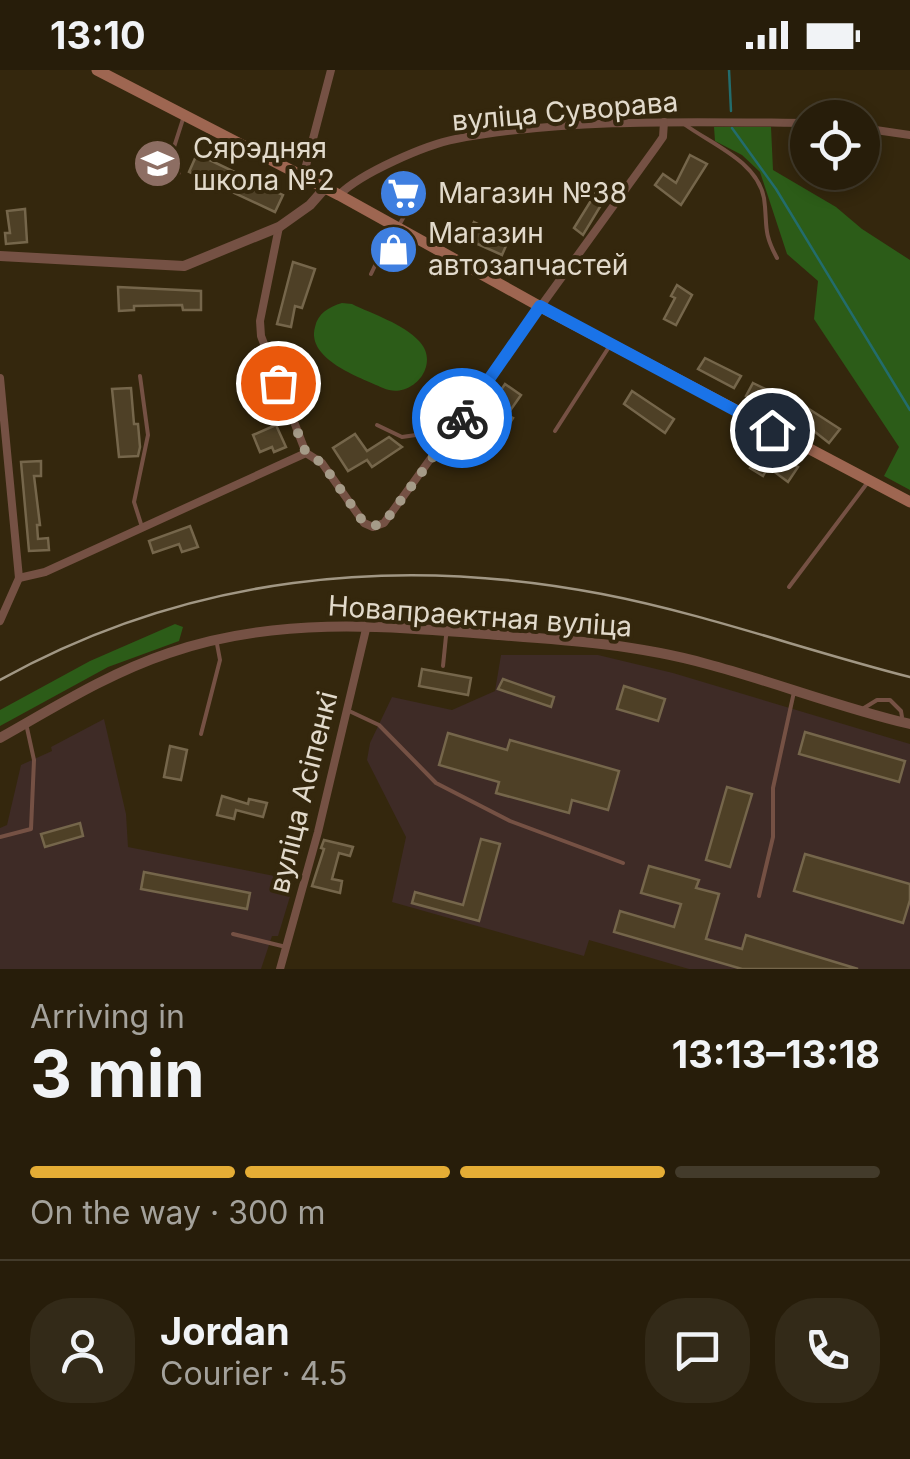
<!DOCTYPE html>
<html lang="en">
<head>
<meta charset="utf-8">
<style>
  :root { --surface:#271d0a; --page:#332a18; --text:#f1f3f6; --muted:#a4a29c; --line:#433b2b; --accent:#e5ad35 }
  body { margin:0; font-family:Inter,sans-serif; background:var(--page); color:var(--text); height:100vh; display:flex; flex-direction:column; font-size:38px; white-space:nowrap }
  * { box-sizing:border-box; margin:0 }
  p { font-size:32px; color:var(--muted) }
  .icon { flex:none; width:55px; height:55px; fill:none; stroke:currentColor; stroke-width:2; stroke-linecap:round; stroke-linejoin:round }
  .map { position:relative; height:899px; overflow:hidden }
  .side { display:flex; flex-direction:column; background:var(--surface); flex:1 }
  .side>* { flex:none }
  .controls { position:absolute; left:790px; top:30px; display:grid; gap:20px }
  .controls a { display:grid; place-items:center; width:90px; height:90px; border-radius:50%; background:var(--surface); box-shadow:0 5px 15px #0003,0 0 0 2px var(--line); font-size:50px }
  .pin { position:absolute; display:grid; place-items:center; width:85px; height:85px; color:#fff; margin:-42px; border:5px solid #fff; border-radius:50%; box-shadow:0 2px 10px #0007 }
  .courier { position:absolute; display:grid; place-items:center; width:100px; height:100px; margin:-50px; border:8px solid #1a73e8; border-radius:50%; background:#fff; color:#222; box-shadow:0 2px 12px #0007 }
  .summary em { font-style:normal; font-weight:700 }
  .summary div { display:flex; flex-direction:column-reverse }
  .summary { display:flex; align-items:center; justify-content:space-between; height:170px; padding:0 30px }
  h1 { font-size:65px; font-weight:700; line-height:75px }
  .bar { display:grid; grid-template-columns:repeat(4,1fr); gap:15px 10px; align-content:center; height:120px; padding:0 30px }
  .bar i { height:12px; border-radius:8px; background:var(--line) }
  .bar .selected { background:var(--accent) }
  .bar p { grid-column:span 4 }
  .line { display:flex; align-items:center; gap:25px; padding:0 30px; border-top:2px solid var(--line) }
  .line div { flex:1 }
  .round { display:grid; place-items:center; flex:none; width:105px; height:105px; border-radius:40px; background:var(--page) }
  .status { display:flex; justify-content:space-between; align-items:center; height:70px; padding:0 50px; background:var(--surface); direction:ltr }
  .status svg { height:28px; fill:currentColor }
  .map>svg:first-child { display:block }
  .industrial { fill:#3e2b26 }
  .green { fill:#2c5c18 }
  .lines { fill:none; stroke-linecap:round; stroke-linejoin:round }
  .stream { stroke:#236c6c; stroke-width:2.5 }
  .building { fill:#4e4026; stroke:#75664b; stroke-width:2.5 }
  .service { stroke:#755144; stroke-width:4 }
  .minor { stroke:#755144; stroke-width:8 }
  .tertiary { stroke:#755144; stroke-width:10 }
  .secondary { stroke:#9e6651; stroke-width:11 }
  .rail { stroke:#a19784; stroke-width:2.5 }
  .done { stroke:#a59b88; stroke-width:10; stroke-dasharray:0 18 }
  .route { stroke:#1a73e8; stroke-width:12 }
  .labels { text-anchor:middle; stroke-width:8; stroke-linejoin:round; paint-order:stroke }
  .street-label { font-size:28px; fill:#e2dacb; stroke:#34270d }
  .poi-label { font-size:28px; fill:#e2dacb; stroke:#34270d; text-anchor:start }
</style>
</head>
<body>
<div class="status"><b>13:10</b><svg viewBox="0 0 49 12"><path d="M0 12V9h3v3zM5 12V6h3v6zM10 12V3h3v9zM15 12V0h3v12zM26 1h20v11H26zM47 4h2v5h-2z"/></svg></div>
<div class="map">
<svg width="910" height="899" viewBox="0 0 910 899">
  <rect width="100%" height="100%" fill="#34270d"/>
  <!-- industrial -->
  <g class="industrial">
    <polygon points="501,585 598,585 673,603 910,674 910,899 689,899 589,870 584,886 392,832 406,767 367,690 370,673 392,627 452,640 495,621"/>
    <polygon points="104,649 126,744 128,777 295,810 278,866 272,866 261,899 0,899 0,758 7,755 21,695 52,681 51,677"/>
  </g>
  <!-- green -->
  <g class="green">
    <polygon points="714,57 771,57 773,100 836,137 862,159 910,190 910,420 884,406 899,377 814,249 818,211 787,184 760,102 742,85 715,71"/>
    <path d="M342,233L352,234C372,244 404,254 419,271C442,295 411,331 383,318C359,307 306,289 315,257C318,243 329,237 342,233Z"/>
    <polygon points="175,554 183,557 179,571 108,597 0,656 0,640 90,591"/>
  </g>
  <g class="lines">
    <!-- stream -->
    <g class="stream">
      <polyline points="729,0 731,41"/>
      <polyline points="732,58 776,119 910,340"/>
    </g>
  </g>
  <!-- building -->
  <g class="building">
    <polygon points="197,84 283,125 275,142 189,102"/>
    <polygon points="690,85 707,94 681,135 655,115 663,104 676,113"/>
    <polygon points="600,116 609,122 583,165 574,158"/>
    <polygon points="25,139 27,172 6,174 5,163 10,163 7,141"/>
    <polygon points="474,152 509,169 502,185 466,169"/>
    <polygon points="293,192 315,199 302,238 295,236 291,257 277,254"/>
    <polygon points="677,215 692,225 676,255 664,249 675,228 671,226"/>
    <polygon points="118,217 201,221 201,240 183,240 182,235 134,236 134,240 119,241"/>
    <polygon points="705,288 741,306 734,318 698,299"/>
    <polygon points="462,309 471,315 449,351 436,343"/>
    <polygon points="753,313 788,330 781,343 746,326"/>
    <polygon points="505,314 521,325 507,345 513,348 504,363 489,355 484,364 472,358 487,333 491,335"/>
    <polygon points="131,318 134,354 138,354 140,377 138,386 119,387 112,319"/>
    <polygon points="632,321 674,349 665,363 624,334"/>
    <polygon points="809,339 840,359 829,373 800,350"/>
    <polygon points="276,355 286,377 274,382 272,377 260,382 253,365"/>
    <polygon points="355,364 367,381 389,367 402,377 372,397 367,390 348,401 333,378"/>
    <polygon points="761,378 798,397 788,412 768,397 763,406 750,398"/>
    <polygon points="41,391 41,406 34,406 40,455 37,455 38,469 48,468 49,480 29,481 21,392"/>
    <polygon points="190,456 198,477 182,482 179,474 153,483 149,471"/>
    <polygon points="422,599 471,608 468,625 419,616"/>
    <polygon points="503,609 554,627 551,637 498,619"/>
    <polygon points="624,616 665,629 658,651 617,639"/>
    <polygon points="805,662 905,691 899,712 799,684"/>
    <polygon points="448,663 507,680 510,670 619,701 608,740 572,730 569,743 496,723 499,712 439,695"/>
    <polygon points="170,676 187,680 181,710 164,707"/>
    <polygon points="727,717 752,724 730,797 706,790"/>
    <polygon points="222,726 248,734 249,729 267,733 263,747 236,740 234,749 217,745"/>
    <polygon points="80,753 83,766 45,777 41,764"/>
    <polygon points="481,769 500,774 479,851 412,833 415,822 463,835"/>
    <polygon points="324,770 353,777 350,786 339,783 332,809 342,811 340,823 312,816 324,779 321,778"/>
    <polygon points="805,784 910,814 910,830 903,853 794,821"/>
    <polygon points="649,796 699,810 696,818 719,824 706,869 742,879 746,865 858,899 742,899 614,862 620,841 674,857 681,834 641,823"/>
    <polygon points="144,802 250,823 247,839 141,819"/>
  </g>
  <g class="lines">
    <!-- service -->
    <g class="service">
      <path d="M684,54C711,74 757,91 764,128C768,155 762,160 777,188"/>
      <polyline points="179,103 174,77 183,49"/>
      <polyline points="398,157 419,120"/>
      <polyline points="371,204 380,185 377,178 389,157"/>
      <polyline points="140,306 148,365 134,432 142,457"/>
      <polyline points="377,355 402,367 423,364 438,374"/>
      <polyline points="555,361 609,277"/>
      <polyline points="789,517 868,412"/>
      <polyline points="443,596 446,566"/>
      <polyline points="864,638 877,630 890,630 901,641 902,647"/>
      <polyline points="347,640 379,655 436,713 510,751 623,793"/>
      <polyline points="201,664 220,590 217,574"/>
      <polyline points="0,767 31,759 34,690 27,658"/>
      <polyline points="759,826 773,767 773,718 794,622"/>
      <polyline points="233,864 286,877"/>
    </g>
    <!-- minor -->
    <g class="minor">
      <polyline points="862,58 910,65"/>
      <polyline points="303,107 331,0"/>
      <path d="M339,125C361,103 425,75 456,69C568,48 693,52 808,53"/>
      <polyline points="279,157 260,251 261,266 306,383"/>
      <polyline points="0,308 19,508 0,551"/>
      <polyline points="19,508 45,502 306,383 322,393 364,453 373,457 384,453 656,77 663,67 664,52"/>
      <polyline points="280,899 318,762 367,555"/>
    </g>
    <!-- tertiary -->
    <g class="tertiary">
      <polyline points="0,186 184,196 279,157 310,135 325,118"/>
      <path d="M0,668C55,637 109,603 169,583C276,546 386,556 498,565C568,570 639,575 707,594C775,612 841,638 910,654"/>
    </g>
    <!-- secondary -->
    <polyline class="secondary" points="97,0 339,125 539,236 910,432"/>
    <!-- rail -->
    <path class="rail" d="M0,610C187,506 394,484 602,524C706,544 807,581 910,607"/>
  </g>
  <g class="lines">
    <!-- done -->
    <polyline class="done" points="278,313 306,383 322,393 364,453 373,456 384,453 462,348"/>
    <!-- route -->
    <polyline class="route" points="462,348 540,236 772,360"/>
  </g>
  <!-- icons -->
  <defs>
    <symbol id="school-disc" viewBox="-11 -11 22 22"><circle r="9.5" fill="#8d6e63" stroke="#34270d"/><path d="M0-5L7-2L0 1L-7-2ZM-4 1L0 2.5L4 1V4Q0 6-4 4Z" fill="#fff"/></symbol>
    <symbol id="supermarket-disc" viewBox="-11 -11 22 22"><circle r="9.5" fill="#3f7fe0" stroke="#34270d"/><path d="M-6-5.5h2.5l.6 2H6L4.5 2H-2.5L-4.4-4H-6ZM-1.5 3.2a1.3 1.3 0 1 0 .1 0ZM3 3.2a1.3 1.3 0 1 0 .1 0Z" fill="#fff"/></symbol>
    <symbol id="shop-disc" viewBox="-11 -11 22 22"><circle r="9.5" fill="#3f7fe0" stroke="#34270d"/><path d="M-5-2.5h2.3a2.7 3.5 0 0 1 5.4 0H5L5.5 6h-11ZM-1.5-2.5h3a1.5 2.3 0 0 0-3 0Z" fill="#fff"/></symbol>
  </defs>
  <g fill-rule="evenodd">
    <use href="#school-disc" x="130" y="66" width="55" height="55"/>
    <use href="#supermarket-disc" x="376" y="96" width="55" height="55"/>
    <use href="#shop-disc" x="366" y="152" width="55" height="55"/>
  </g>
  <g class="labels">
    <!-- street labels -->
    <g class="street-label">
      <text transform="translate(565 41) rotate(-5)" y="10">вуліца Суворава</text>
      <text transform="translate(480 546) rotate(4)" y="10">Новапраектная вуліца</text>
      <text transform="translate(303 722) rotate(-76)" y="10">вуліца Асіпенкі</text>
    </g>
    <!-- poi labels -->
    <g class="poi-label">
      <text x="193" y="88">Сярэдняя<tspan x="193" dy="32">школа №2</tspan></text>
      <text x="438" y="133">Магазин №38</text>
      <text x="428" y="173">Магазин<tspan x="428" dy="32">автозапчастей</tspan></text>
    </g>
  </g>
</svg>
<div class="controls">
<a><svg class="icon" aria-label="locate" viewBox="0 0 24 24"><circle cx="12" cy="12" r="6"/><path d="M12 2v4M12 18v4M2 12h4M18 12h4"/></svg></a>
</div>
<div class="pin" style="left:278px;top:313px;background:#ea580c"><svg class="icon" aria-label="bag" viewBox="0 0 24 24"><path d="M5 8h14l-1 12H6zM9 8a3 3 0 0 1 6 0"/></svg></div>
<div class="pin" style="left:772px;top:360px;background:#1f2937"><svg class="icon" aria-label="home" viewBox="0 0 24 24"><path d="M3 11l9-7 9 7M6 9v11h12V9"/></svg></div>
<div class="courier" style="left:462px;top:348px"><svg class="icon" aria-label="bike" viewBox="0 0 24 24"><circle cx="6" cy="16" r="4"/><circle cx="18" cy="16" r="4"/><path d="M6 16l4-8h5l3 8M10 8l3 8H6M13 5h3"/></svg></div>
</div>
<section class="side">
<div class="summary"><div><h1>3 min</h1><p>Arriving in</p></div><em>13:13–13:18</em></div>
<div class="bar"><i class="selected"></i><i class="selected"></i><i class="selected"></i><i></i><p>On the way · 300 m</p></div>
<div class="line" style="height:180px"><a class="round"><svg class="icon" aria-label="person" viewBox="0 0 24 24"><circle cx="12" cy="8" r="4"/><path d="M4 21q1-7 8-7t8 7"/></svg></a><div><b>Jordan</b><p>Courier · 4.5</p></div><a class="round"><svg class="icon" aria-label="chat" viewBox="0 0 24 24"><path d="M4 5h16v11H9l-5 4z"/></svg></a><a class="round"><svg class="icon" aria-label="phone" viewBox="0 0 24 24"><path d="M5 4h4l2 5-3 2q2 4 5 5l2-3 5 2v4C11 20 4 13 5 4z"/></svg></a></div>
</section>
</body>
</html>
